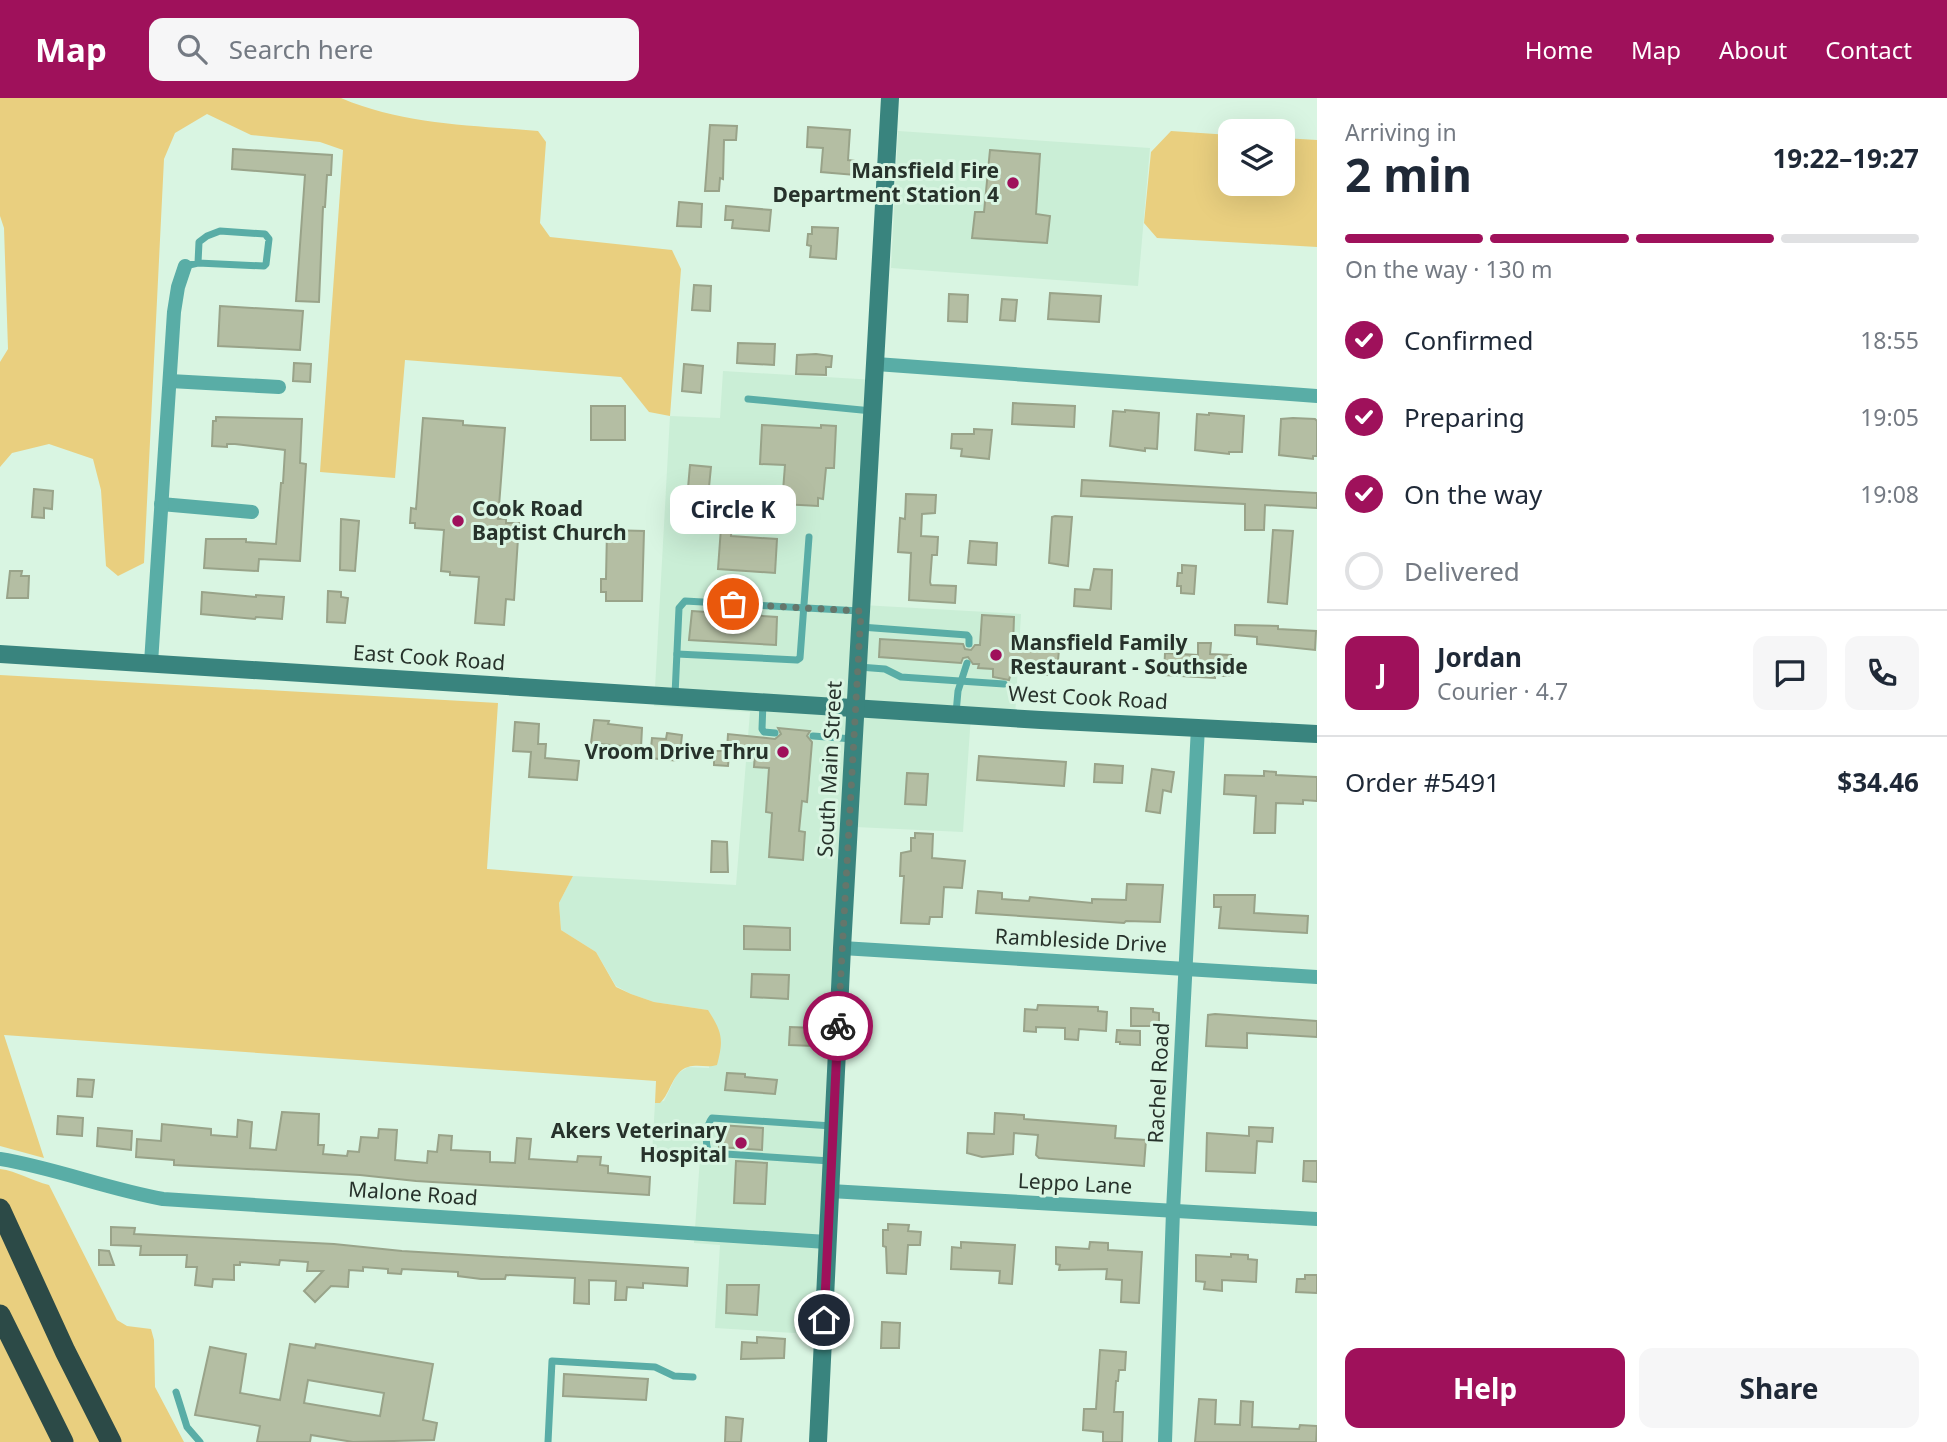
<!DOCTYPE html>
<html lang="en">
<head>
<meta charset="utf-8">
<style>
  :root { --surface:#fff; --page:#f6f6f7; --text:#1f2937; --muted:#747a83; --line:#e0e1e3; --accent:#9f115b }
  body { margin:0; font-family:"Noto Sans",sans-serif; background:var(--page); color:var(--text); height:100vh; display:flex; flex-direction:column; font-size:26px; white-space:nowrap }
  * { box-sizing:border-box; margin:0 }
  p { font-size:23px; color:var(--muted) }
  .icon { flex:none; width:38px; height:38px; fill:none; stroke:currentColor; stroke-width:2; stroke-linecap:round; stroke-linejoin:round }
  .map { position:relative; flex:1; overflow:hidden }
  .details { display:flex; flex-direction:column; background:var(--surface); width:630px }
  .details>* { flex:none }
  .tools { position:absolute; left:1218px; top:21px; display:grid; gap:14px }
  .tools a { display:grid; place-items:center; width:77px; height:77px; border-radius:14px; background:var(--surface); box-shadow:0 7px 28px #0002; font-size:35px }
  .pin { position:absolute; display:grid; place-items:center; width:60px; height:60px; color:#fff; margin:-30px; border:4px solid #fff; border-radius:50%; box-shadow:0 2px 7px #0007 }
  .courier { position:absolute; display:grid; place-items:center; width:70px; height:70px; margin:-35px; border:5px solid #9f115b; border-radius:50%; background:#fff; color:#222; box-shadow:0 2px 9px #0007 }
  .bubble { position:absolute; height:49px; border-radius:14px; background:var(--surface); box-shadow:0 7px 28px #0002; font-size:23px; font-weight:700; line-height:49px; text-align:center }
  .overview em { font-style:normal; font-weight:700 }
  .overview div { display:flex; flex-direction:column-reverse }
  .overview { display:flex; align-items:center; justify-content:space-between; height:119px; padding:0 28px }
  h1 { font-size:46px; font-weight:700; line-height:52px }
  .bar { display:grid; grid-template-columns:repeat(4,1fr); gap:10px 7px; align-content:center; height:84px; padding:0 28px }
  .bar i { height:9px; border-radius:5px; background:var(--line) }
  .bar .selected { background:var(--accent) }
  .bar p { grid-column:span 4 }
  .line { display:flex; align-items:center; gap:18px; padding:0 28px; border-top:2px solid var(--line) }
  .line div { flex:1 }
  .round { display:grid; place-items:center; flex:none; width:74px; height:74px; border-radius:14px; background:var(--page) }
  ol { padding:0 28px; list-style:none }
  li { display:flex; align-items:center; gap:21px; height:77px }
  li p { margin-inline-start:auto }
  li .icon { padding:7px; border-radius:50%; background:var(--accent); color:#fff; stroke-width:4 }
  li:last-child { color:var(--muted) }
  li i { width:38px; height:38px; border:4px solid var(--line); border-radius:50% }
  .action { display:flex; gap:14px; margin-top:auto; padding:14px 28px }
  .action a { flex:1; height:80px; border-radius:14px; background:var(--accent); color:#fff; font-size:28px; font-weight:700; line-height:80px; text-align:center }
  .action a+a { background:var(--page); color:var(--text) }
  header { display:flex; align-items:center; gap:42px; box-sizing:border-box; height:98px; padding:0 35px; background:var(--accent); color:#fff }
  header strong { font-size:33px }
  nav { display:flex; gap:38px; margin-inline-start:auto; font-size:24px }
  .search { width:490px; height:63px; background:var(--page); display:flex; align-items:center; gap:18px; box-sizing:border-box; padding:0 24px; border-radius:14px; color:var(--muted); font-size:26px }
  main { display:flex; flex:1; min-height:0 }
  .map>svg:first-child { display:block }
  .built { fill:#caeed6 }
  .green { fill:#e9cf7f }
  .building { fill:#b4bea3; stroke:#99a389; stroke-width:2; fill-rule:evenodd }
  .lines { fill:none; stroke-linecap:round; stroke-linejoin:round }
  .lane { stroke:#59ada6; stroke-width:7 }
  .street { stroke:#59ada6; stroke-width:14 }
  .secondary { stroke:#39847e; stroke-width:18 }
  .highway { stroke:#2c4a47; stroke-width:21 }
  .done { stroke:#65766b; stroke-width:7; stroke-dasharray:0 12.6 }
  .route { stroke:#9f115b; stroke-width:9 }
  .poi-dot { fill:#9f115b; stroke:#d9f5e2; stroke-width:2.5 }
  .labels { text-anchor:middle; stroke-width:6; stroke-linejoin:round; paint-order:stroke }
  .poi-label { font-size:21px; font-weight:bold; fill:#27322b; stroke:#d9f5e2; text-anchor:end }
  .street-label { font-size:21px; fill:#27322b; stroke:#d9f5e2 }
</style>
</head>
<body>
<header>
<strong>Map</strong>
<div class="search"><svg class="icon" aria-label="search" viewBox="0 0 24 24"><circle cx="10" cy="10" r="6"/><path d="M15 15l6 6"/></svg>Search here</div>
<nav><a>Home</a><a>Map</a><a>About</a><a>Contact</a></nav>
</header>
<main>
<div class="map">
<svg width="1317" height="1344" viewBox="0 0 1317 1344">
  <rect width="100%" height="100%" fill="#d9f5e2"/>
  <!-- built -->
  <g class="built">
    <polygon points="898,33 1150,50 1138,188 891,170"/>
    <polygon points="723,273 876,282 862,507 1021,516 1015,619 971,617 963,734 855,729 826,1237 715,1230 720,1147 694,1145 700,1060 652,1056 655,1005 664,1003 677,976 688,969 709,970 708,912 654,904 631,896 616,888 596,854 561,832 559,805 573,778 736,787 750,614 654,608 670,318 720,320"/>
  </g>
  <!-- green -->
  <g class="green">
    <path d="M0,0H341C404,27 471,27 538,33L546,44L540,125L550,139L672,152L681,171L670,318L649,314L621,279L405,262L395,380L320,374L343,52L320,44L251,37L207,16L175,35L164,61L144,465L118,478L106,468L101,392L93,361L49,346L12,355L0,369V264L8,251L4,130L0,118Z"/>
    <polygon points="1171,33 1230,37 1230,86 1283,86 1283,40 1317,42 1317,149 1157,140 1144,125 1151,54"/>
    <path d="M0,577L498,605L487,771L573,778L559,805L561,832L596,854L616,889L631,896L654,904L708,912C722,934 724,941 717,967C708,970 698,966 688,969C672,974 671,995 660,1005H655L656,983L4,937L44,1060L0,1048Z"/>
    <path d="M0,1071C17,1073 32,1083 49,1087L117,1222L127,1228L151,1231L154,1242L155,1289L184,1344H0Z"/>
  </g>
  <!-- building -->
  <g class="building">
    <polygon points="710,27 737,28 736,42 724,42 723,81 720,80 719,93 705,93"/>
    <polygon points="808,29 850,32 848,62 856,63 855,77 821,74 823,50 807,49"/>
    <polygon points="233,51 332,57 331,77 327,77 325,109 323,109 319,204 296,203 305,77 232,71"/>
    <polygon points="990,52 1040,56 1036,116 1050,118 1047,145 972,140 975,114 984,114"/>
    <polygon points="679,104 702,106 701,129 677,128"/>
    <polygon points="726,108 771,112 769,133 732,130 733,122 725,122"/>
    <polygon points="812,129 838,130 836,161 810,159 811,148 807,147 808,136 812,136"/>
    <polygon points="694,187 711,188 710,213 692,212"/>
    <polygon points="1050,195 1101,198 1099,224 1048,221"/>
    <polygon points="949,196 968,197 967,224 948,223"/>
    <polygon points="1002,201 1017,202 1015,223 1000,222"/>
    <polygon points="220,208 303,213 300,252 218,248"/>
    <polygon points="738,245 775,246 774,267 737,265"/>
    <polygon points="816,256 832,258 831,269 826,269 826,277 796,276 797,257"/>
    <polygon points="294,265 311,266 310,284 293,283"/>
    <polygon points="684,266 703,268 701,295 682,293"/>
    <polygon points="1013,305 1075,308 1074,329 1012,326"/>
    <rect x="591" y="308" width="34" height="34"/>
    <polygon points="1125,312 1159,315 1157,351 1145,350 1145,353 1110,348 1113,313 1125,314"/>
    <polygon points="1209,315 1244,318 1242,354 1229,354 1229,356 1195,352 1197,316 1209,317"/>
    <polygon points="216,319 302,321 300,365 306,366 300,463 259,461 258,473 204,470 206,441 246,441 246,444 276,446 281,385 283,385 285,352 235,346 227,346 227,349 212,348 213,323 216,323"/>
    <polygon points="423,320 463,323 463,327 505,330 498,421 506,421 506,425 519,425 514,502 506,501 504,527 475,525 479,479 450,477 450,474 441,473 444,432 415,430 415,425 410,425 411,410 416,411"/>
    <polygon points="1293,320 1315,321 1317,323 1317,358 1313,358 1313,361 1279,357 1281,321"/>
    <polygon points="762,327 821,330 821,327 836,328 834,370 826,370 823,401 818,400 818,408 782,406 785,367 760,366"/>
    <polygon points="974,331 992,332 989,361 961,358 962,351 951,350 952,336 974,336"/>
    <polygon points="690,367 711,369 708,399 734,402 731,438 777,441 775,475 718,471 722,416 686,413"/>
    <polygon points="1082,382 1317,395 1317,410 1265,407 1264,432 1245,432 1245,406 1081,398"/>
    <polygon points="34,391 53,393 52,411 44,410 44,420 32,419"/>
    <polygon points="906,396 936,397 935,415 922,416 921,438 938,439 937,457 932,457 930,484 931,487 956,488 955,505 909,502 911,455 898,454 900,420 905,421"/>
    <polygon points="762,401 777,402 776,418 761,417"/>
    <polygon points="1055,418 1072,419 1068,468 1049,465 1052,419"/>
    <polygon points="341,421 359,423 355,473 340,472"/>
    <polygon points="607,432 644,433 642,503 606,503 606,494 601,494 601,481 606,481"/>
    <polygon points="1273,432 1293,433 1287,506 1268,504"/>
    <polygon points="970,443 997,445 996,467 968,465"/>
    <polygon points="1182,467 1196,468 1194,496 1181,495 1181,488 1177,488 1178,475 1182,475"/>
    <polygon points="1094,471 1112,472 1111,511 1074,508 1075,491 1090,492"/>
    <polygon points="10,473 22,473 21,478 29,478 28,500 7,500"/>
    <polygon points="328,493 341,494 341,499 348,500 345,525 327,524"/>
    <polygon points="202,494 256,499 256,497 284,499 282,521 256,519 255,521 201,516"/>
    <polygon points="692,513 777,519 776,547 689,542"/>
    <polygon points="982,517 1014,519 1013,549 1059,552 1057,573 1047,573 1047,577 1011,575 1009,582 993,579 993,571 978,570 979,566 973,566 968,559 963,560 961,565 879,559 880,541 963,546 965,551 971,552 975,547 980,547"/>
    <polygon points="1235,527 1278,528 1278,531 1316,533 1315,552 1257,546 1257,539 1235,537"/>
    <polygon points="1198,545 1211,545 1210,556 1231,557 1230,578 1215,578 1215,580 1164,577 1165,555 1198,557"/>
    <polygon points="594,622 609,623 608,626 642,630 641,650 591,645"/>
    <polygon points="515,624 539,626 538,646 546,646 545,660 579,663 577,682 529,679 531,654 513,653"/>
    <polygon points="778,630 810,633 807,638 812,644 807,704 802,703 799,733 805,734 803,762 769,759 772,715 766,714 769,670 754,669 755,656 729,655 728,668 714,667 714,653 727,653 728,636 775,641 781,636"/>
    <polygon points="667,635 682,637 679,663 650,660 652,640 666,641"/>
    <polygon points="979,658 1066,664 1064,688 977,682"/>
    <polygon points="1095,666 1123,668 1122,685 1094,684"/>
    <polygon points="1152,671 1174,674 1171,694 1163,692 1160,715 1146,713"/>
    <polygon points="1264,673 1276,674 1276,677 1317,679 1317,703 1303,702 1303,706 1276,705 1275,735 1254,735 1256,698 1224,696 1225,677 1264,678"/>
    <polygon points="907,675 928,676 926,707 905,706"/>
    <polygon points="915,735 933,736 932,760 965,763 962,790 944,789 942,819 930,819 929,826 901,825 904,778 900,778 901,755 911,753 911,740 915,740"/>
    <polygon points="712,743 727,744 728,774 711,774"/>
    <polygon points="1127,786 1163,787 1160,824 1126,823 1124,825 976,815 978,793 1002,795 1002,801 1029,803 1030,799 1092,805 1092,801 1126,802"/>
    <polygon points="1214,797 1255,797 1254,815 1308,818 1307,835 1219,830 1221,809 1214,809"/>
    <polygon points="744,828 790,830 790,852 744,851"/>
    <polygon points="752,876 789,877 788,901 751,899"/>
    <polygon points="1038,907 1098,909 1098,913 1107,914 1106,933 1079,931 1078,942 1065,941 1065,930 1036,929 1036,934 1024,933 1025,911 1037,912"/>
    <polygon points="1131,910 1153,911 1153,914 1159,915 1159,926 1152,925 1152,928 1131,928"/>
    <polygon points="1215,916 1317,923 1317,939 1247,935 1247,950 1206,948 1208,917"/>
    <polygon points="790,929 815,930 814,948 789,947"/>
    <polygon points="1117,932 1140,933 1140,947 1120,946 1120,944 1116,944"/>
    <polygon points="727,975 745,976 745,979 777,982 775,996 725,992"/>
    <polygon points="78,981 94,982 92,999 77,998"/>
    <polygon points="282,1014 319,1016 318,1047 324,1047 323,1056 347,1058 348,1053 359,1054 361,1039 378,1040 379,1031 397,1032 395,1062 427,1065 428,1053 437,1054 439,1037 452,1038 451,1052 490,1054 490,1064 515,1065 517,1040 531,1041 529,1061 577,1064 578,1058 601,1059 600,1067 608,1068 608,1075 650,1079 649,1097 416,1083 360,1077 174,1067 174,1062 136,1059 137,1041 161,1043 162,1026 211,1031 211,1037 237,1039 238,1022 252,1024 250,1050 276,1052"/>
    <polygon points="995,1015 1024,1017 1024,1021 1116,1028 1115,1040 1146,1042 1144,1068 1039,1060 1036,1057 1038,1037 1014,1035 1013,1056 982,1059 967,1055 968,1035 994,1036"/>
    <polygon points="58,1018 83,1020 82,1038 57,1036"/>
    <polygon points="720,1027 763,1030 762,1052 719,1049"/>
    <polygon points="1249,1029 1273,1030 1272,1044 1257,1043 1255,1075 1206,1073 1207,1035 1249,1038"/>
    <polygon points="98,1030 132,1033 131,1052 97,1048"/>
    <polygon points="736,1063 767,1065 765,1106 734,1105"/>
    <polygon points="1304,1063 1317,1063 1317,1084 1303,1083"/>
    <polygon points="888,1126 909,1127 908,1133 921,1134 920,1147 908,1147 906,1176 887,1175 886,1149 883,1148 883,1132 888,1132"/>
    <polygon points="111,1129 135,1130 134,1136 334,1146 402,1153 688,1170 687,1188 643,1185 643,1190 627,1189 626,1202 615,1202 616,1183 589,1182 589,1206 574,1205 575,1180 506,1177 505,1181 481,1181 458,1178 458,1174 402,1171 401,1176 388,1175 388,1171 363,1169 363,1173 349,1172 348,1189 331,1188 315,1204 304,1193 323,1173 307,1173 308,1164 280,1162 279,1167 240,1164 240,1167 234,1167 234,1182 213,1181 212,1189 195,1187 197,1169 186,1169 187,1157 140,1157 141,1148 111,1147"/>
    <polygon points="961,1144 1015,1147 1012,1186 999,1185 1000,1173 951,1171 952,1149 961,1150"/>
    <polygon points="1090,1144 1108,1145 1108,1152 1142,1154 1139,1205 1121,1204 1122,1182 1106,1181 1107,1171 1059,1172 1060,1167 1056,1166 1056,1149 1089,1151"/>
    <polygon points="99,1152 109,1153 114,1167 99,1167"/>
    <polygon points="1231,1156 1248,1157 1248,1161 1257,1162 1256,1184 1222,1182 1222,1193 1204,1191 1205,1184 1196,1183 1196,1157 1231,1159"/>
    <polygon points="1305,1177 1317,1177 1317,1195 1296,1194 1297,1181 1305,1181"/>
    <polygon points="727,1187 759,1187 757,1217 726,1215"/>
    <polygon points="882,1224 900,1225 899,1250 881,1250"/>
    <polygon points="757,1239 785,1241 784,1260 741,1261 742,1244 757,1245"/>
    <path d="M290,1246L315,1250L316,1246L433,1266L423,1322L437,1325L434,1342L353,1344L311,1337L310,1344H257L260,1328L195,1317L210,1249L246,1256L240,1295L280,1302ZM308,1282L384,1295L380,1318L304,1305Z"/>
    <polygon points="1100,1252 1126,1254 1125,1272 1119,1272 1118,1283 1116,1283 1114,1314 1123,1314 1122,1344 1103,1344 1103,1334 1083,1332 1084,1311 1096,1311"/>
    <polygon points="564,1276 648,1281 646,1302 563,1298"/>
    <polygon points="1199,1301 1216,1302 1215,1326 1240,1327 1241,1303 1253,1304 1252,1329 1299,1331 1300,1327 1317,1328 1316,1344 1195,1344"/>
    <polygon points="726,1319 743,1321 741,1344 725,1344"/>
  </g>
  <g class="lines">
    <!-- lane -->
    <g class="lane">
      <polyline points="185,168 198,165 264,168 266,166 269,141 265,136 220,133 207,138 199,144 198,165"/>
      <polyline points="748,301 872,313"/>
      <polyline points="861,529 967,537 969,540 969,546"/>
      <polyline points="677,556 797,562 800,560 809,439"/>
      <polyline points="859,569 885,571 901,579 1004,586"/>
      <polyline points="675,597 679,510 685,503 860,513"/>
      <polyline points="763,604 762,631 764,634 775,635"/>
      <polyline points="956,615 958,593 967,565"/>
      <polyline points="813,638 853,641"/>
      <path d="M830,1063L710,1055C704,1048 706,1027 712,1020L832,1028"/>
      <polyline points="176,1294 187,1329 200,1344"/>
      <polyline points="548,1344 552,1263 655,1269 674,1278 693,1279"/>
    </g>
    <!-- street -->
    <g class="street">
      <polyline points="876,266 1317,298"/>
      <polyline points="170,283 279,289"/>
      <polyline points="161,406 252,414"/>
      <polyline points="151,565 174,214 178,189 185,168"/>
      <polyline points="842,850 1317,879"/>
      <path d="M0,1061C55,1070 107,1091 163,1101L827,1144"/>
      <polyline points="830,1093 1317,1121"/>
      <polyline points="1165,1344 1173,1113 1198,629"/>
    </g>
    <!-- secondary -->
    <g class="secondary">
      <polyline points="0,556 1041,622 1317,636"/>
      <polyline points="818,1344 842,850 890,0"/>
    </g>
    <!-- highway -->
    <g class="highway">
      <polyline points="0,1111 65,1253 111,1344"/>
      <polyline points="0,1217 63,1344"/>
    </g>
  </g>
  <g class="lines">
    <!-- done -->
    <polyline class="done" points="733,506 861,513 838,928"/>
    <!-- route -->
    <polyline class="route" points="824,1222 838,928"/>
  </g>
  <!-- markers -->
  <g class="poi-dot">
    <circle cx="1013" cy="85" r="7"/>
    <circle cx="458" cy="423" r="7"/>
    <circle cx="996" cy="557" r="7"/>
    <circle cx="783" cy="654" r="7"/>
    <circle cx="741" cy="1045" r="7"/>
  </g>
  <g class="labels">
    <!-- poi labels -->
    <g class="poi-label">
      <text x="999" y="80">Mansfield Fire<tspan x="999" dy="24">Department Station 4</tspan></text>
      <text x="472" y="418" text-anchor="start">Cook Road<tspan x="472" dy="24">Baptist Church</tspan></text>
      <text x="1010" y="552" text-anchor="start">Mansfield Family<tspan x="1010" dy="24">Restaurant - Southside</tspan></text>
      <text x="769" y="661">Vroom Drive Thru</text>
      <text x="727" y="1040">Akers Veterinary<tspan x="727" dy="24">Hospital</tspan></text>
    </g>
    <!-- street labels -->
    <g class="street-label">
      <text transform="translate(429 560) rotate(4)" y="7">East Cook Road</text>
      <text transform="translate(1088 600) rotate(3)" y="7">West Cook Road</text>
      <text transform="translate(830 671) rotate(-87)" y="7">South Main Street</text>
      <text transform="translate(1081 843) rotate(3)" y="7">Rambleside Drive</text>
      <text transform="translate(1159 985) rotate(-87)" y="7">Rachel Road</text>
      <text transform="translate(1075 1086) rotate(3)" y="7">Leppo Lane</text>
      <text transform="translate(413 1096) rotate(4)" y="7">Malone Road</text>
    </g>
  </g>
</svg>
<div class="tools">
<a><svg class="icon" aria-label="layers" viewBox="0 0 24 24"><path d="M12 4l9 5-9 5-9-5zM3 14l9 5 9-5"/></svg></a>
</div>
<div class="pin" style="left:733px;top:506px;background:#ea580c"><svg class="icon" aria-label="bag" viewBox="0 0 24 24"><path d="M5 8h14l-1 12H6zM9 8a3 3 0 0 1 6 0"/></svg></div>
<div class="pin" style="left:824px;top:1222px;background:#1f2937"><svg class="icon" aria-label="home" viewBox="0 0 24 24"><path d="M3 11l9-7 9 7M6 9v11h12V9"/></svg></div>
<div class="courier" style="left:838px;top:928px"><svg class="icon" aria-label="bike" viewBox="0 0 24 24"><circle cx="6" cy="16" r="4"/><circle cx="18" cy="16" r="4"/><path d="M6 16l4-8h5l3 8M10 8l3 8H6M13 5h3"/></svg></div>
<div class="bubble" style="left:670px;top:387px;width:126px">Circle K</div>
</div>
<section class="details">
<div class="overview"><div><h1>2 min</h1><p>Arriving in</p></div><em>19:22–19:27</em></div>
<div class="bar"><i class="selected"></i><i class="selected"></i><i class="selected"></i><i></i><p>On the way · 130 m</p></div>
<ol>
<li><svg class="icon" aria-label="check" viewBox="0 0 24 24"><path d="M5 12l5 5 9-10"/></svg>Confirmed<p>18:55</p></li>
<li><svg class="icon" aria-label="check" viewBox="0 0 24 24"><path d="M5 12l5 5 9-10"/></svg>Preparing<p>19:05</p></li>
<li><svg class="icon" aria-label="check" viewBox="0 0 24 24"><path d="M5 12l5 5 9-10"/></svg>On the way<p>19:08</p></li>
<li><i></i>Delivered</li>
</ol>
<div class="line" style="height:126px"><b class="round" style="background:var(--accent);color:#fff">J</b><div><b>Jordan</b><p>Courier · 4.7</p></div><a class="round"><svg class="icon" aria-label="chat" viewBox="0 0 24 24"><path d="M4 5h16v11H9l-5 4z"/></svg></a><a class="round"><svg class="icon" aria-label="phone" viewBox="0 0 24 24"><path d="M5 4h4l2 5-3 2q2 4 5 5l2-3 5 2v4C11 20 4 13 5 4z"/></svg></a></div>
<div class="line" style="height:91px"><div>Order #5491</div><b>$34.46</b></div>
<div class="action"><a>Help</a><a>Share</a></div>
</section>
</main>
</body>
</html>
